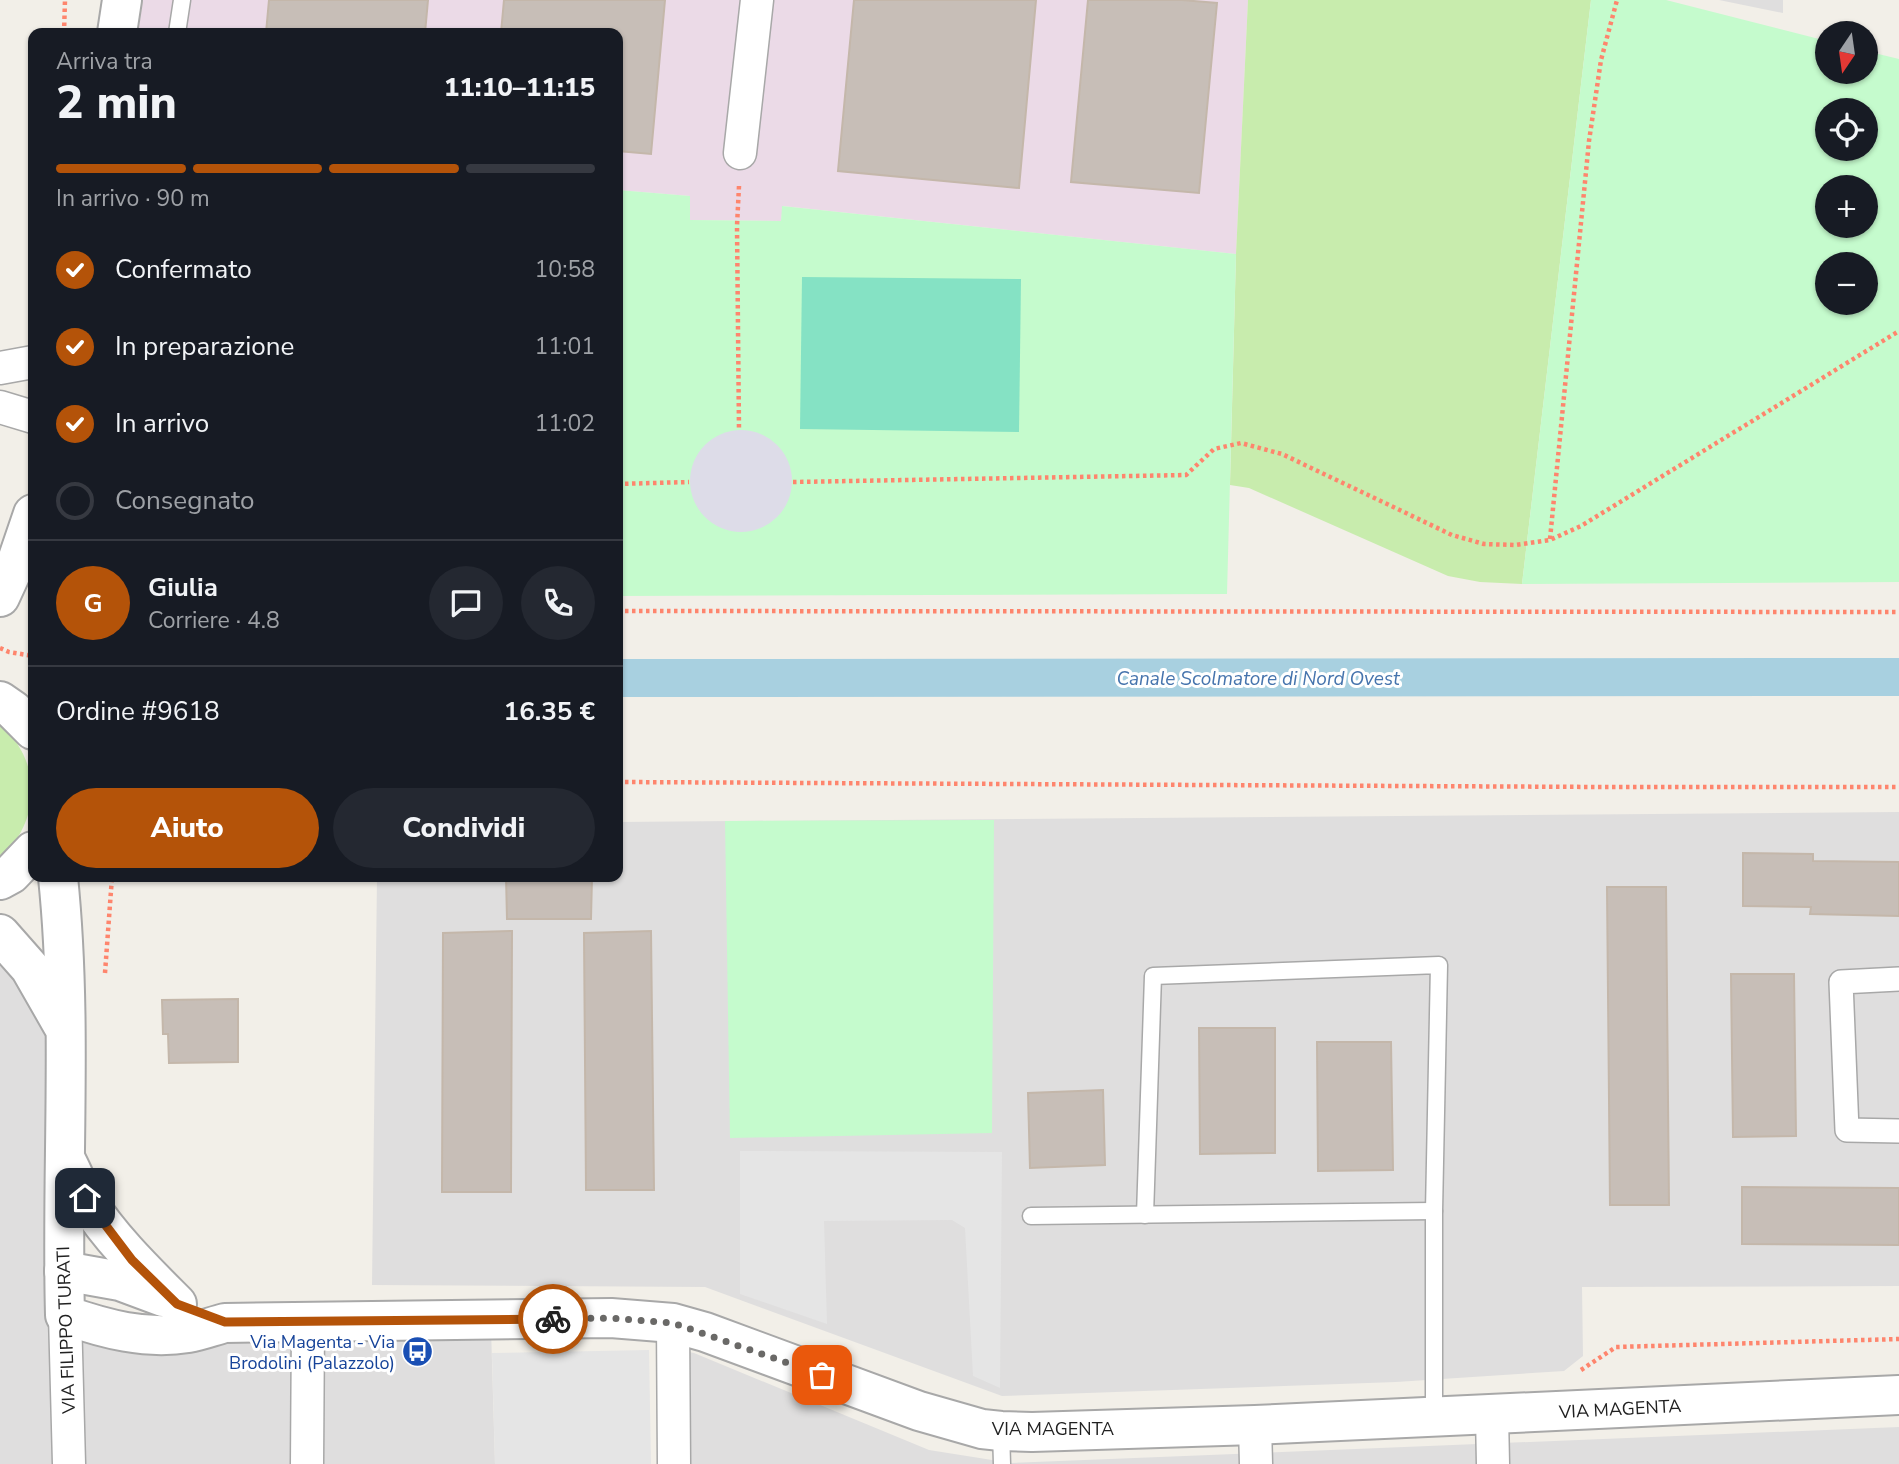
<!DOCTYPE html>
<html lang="it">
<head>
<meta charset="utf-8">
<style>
  :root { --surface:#171b24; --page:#242831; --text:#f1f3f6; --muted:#9ea1a6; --line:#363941; --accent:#b45309 }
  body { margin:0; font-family:"Nunito Sans",sans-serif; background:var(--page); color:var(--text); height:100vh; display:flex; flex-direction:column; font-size:26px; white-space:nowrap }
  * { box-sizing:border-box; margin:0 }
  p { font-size:23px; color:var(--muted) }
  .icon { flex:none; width:38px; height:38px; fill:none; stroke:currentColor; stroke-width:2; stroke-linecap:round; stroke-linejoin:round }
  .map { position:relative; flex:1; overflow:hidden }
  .details { position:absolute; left:28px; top:28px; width:595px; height:854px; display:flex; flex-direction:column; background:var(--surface); border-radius:14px; box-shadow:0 2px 5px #0004 }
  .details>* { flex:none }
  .needle { width:46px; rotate:193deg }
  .buttons { position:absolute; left:1815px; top:21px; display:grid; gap:14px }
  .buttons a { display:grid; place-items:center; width:63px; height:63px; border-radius:50%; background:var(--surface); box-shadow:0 2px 5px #0004; font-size:35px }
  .pin { position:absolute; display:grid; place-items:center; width:60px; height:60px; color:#fff; margin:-30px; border-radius:14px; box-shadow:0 4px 10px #0006 }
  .courier { position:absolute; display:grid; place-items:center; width:70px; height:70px; margin:-35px; border:5px solid #b45309; border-radius:50%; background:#fff; color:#222; box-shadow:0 2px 9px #0007 }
  .headline em { font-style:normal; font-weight:800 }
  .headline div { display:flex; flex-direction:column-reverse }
  .headline { display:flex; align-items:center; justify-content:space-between; height:119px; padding:0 28px }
  h1 { font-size:46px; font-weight:800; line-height:52px }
  .bar { display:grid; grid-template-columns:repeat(4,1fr); gap:10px 7px; align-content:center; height:84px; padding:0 28px }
  .bar i { height:9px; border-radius:5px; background:var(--line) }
  .bar .on { background:var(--accent) }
  .bar p { grid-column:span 4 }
  .line { display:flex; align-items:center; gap:18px; padding:0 28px; border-top:2px solid var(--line) }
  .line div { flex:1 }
  .round { display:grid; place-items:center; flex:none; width:74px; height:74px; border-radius:37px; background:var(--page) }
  ol { padding:0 28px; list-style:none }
  li { display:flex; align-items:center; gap:21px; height:77px }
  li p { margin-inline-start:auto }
  li .icon { padding:7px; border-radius:50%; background:var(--accent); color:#fff; stroke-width:4 }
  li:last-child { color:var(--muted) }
  li i { width:38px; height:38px; border:4px solid var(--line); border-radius:50% }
  .primary-button { display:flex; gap:14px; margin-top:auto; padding:14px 28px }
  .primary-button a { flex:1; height:80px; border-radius:42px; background:var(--accent); color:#fff; font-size:28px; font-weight:800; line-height:80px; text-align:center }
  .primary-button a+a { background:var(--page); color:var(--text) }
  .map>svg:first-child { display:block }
  .residential { fill:#dfdede }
  .industrial { fill:#ebdae7 }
  .grass { fill:#c8ecad }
  .park { fill:#c5fbcd; fill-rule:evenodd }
  .pitch { fill:#85e2c4 }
  .parking { fill:#e5e5e5 }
  .plaza { fill:#dddce8 }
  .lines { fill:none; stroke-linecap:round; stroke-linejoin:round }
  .canal { stroke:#a8d0e0; stroke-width:38 }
  .building { fill:#c7beb7; stroke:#c4b7aa; stroke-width:2 }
  .service-casing { stroke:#a8a8a8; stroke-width:19 }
  .pedestrian-casing { stroke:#a8a8a8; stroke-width:26 }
  .minor-casing { stroke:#a8a8a8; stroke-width:35 }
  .tertiary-casing { stroke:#a8a8a8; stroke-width:42 }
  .path { stroke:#fe856d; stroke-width:4.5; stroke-dasharray:3.5 3.5; stroke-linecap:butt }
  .service { stroke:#fff; stroke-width:16 }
  .pedestrian { stroke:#fff; stroke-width:23 }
  .minor { stroke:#fff; stroke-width:32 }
  .tertiary { stroke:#fff; stroke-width:38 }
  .done { stroke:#6a6967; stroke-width:7; stroke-dasharray:0 12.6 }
  .route { stroke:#b45309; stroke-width:9 }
  .labels { text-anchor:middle; stroke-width:6; stroke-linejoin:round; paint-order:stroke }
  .street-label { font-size:18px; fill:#212121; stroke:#fff }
  .transit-label { font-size:18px; fill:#164399; stroke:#fff; text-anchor:end }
  .water-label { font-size:19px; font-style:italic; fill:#4674ad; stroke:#fff }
</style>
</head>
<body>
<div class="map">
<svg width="1899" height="1464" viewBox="0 0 1899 1464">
  <rect width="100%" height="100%" fill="#f2efe8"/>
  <!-- residential -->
  <g class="residential">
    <polygon points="1719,0 1783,0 1783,13"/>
    <polygon points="1899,812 1899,1286 1582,1287 1583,1356 1564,1371 1396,1382 1002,1396 705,1287 372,1285 377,877 618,877 618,822"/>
    <polygon points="0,954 56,1035 55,1321 491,1328 495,1464 0,1464"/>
    <polygon points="664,1347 694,1353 929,1450 1011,1463 1899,1427 1899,1464 664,1464"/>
  </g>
  <!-- industrial -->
  <polygon class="industrial" points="143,0 1248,0 1236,254 783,206 781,221 690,220 690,196 618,190 618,33 138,33"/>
  <!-- grass -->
  <g class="grass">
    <polygon points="1248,0 1591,0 1522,584 1480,582 1448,576 1249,488 1230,485 1236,254"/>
    <path d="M0,724C6,731 14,737 18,745C42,782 33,829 0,858Z"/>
  </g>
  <!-- park -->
  <g class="park">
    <path d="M1591,0H1666L1827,41V72H1866V51L1899,59V582L1522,584ZM1827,110H1866V149H1827ZM1866,187V226H1827V187ZM1827,264H1866V303H1827Z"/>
    <polygon points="618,190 690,196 690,220 781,221 782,206 1236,254 1227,594 618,596"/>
    <polygon points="994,820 992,1133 730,1138 725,821"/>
  </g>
  <!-- pitch -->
  <polygon class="pitch" points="802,277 1021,279 1019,432 800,429"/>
  <!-- parking -->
  <g class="parking">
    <polygon points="740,1151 1002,1152 1000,1388 973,1376 965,1228 952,1220 824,1221 827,1324 740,1294"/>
    <polygon points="649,1350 651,1464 495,1464 492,1353"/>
  </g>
  <!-- plaza -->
  <circle class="plaza" cx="741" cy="481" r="51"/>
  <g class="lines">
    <!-- canal -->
    <polyline class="canal" points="618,678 1899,677"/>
  </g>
  <!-- building -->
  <g class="building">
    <polygon points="269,0 428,0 425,33 266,33"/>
    <polygon points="504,0 665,0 651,154 618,151 618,33 501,33"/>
    <polygon points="854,0 1036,0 1019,188 838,171"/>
    <polygon points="1088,0 1182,0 1217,3 1199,193 1071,182"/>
    <polygon points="1743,853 1813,854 1813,861 1899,862 1899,916 1810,914 1811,907 1743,906"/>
    <polygon points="506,877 592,877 591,919 507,919"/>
    <polygon points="1607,887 1666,887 1669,1205 1610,1205"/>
    <polygon points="512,931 511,1192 442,1192 443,933"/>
    <polygon points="651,931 654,1190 586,1190 584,933"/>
    <polygon points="1731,974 1794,974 1796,1136 1733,1137"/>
    <polygon points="238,999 238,1062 169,1063 168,1034 163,1034 162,1000"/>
    <polygon points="1199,1028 1275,1028 1275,1153 1200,1154"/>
    <polygon points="1317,1042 1391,1042 1393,1170 1318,1171"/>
    <polygon points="1103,1090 1105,1165 1030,1168 1028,1093"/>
    <polygon points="1742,1187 1899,1188 1899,1245 1742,1244"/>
  </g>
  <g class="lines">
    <defs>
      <g id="service">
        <polyline points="177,33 182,0"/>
        <polyline points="1145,1215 1153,976 1439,965 1434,1211 1434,1416"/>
        <polyline points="1031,1216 1434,1211"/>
        <polyline points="1001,1431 1002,1464"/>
      </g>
      <polyline id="pedestrian" points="1899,979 1841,982 1847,1130 1899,1131"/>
      <g id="minor">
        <polyline points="740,153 757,0"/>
        <polyline points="0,368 33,362"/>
        <polyline points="0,407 33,417"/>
        <polyline points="65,1315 69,1464"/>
        <polyline points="673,1323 674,1464"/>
        <polyline points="1492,1415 1493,1464"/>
        <polyline points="1255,1425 1256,1464"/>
        <polyline points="307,1464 308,1323"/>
      </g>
      <g id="tertiary">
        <polyline points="117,33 122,0"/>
        <polyline points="0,597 18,558 33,514"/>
        <polyline points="0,701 13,710 33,730"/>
        <path d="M58,877C73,1022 61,1169 65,1315C105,1329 146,1340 188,1333C201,1331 213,1326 225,1323L611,1318L673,1323L705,1332L919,1411L982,1429L1001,1431L1032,1432L1255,1425L1899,1395"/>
        <polyline points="0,880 11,874 33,851"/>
        <polyline points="0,934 30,968 62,1024"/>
        <path d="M66,1160C73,1173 78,1187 86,1200C111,1239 144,1271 177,1304"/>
        <polyline points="64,1271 120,1281 163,1297"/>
      </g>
    </defs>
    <!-- service casing -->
    <use href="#service" class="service-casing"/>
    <!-- pedestrian casing -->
    <use href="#pedestrian" class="pedestrian-casing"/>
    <!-- minor casing -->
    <use href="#minor" class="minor-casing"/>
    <!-- tertiary casing -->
    <use href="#tertiary" class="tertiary-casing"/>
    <!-- path -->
    <g class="path">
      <polyline points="64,33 65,0"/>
      <polyline points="739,186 737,226 739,430"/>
      <polyline points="793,482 1186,475 1214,449 1241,443 1282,454 1452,535 1484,544 1515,545 1550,540 1581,526 1899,331"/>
      <polyline points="618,484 689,482"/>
      <polyline points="1550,539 1589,141 1601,60 1617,0"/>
      <polyline points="618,611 1899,612"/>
      <polyline points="0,648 9,652 33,656"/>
      <polyline points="618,782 1604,787 1899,787"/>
      <polyline points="105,973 112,877"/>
      <polyline points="1581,1370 1616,1347 1899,1339"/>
    </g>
    <!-- service -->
    <use href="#service" class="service"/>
    <!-- pedestrian -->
    <use href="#pedestrian" class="pedestrian"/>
    <!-- minor -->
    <use href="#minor" class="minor"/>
    <!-- tertiary -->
    <use href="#tertiary" class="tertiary"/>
  </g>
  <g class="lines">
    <!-- done -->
    <polyline class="done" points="553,1319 611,1318 673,1323 822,1375"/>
    <!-- route -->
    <polyline class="route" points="85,1198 132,1260 177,1304 225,1322 553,1319"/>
  </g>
  <!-- icons -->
  <defs>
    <symbol id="bus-disc" viewBox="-11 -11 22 22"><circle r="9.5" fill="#1a4fb4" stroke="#fff"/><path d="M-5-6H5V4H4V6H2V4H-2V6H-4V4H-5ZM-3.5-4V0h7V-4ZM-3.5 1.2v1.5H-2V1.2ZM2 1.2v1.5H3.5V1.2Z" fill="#fff"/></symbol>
  </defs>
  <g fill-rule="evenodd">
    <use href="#bus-disc" x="400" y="1334" width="35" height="35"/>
  </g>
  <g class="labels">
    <!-- street labels -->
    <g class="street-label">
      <text transform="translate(66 1330) rotate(-92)" y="6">VIA FILIPPO TURATI</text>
      <text transform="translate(1620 1409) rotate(-3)" y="6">VIA MAGENTA</text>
      <text x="1053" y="1435">VIA MAGENTA</text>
    </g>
    <!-- transit labels -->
    <g class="transit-label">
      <text x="395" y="1348">Via Magenta - Via<tspan x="395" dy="21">Brodolini (Palazzolo)</tspan></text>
    </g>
    <!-- water labels -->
    <g class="water-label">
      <text x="1258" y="685">Canale Scolmatore di Nord Ovest</text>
    </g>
  </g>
</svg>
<div class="buttons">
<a><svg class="needle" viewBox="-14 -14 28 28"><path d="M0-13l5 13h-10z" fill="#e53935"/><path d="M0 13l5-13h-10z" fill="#9ea1a6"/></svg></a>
<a><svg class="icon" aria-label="locate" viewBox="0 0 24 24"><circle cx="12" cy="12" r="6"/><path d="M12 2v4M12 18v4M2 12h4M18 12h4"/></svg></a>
<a>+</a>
<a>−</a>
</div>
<div class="pin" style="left:822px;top:1375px;background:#ea580c"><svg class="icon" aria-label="bag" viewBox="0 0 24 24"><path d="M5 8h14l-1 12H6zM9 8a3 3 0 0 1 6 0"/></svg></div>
<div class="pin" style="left:85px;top:1198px;background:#1f2937"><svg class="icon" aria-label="home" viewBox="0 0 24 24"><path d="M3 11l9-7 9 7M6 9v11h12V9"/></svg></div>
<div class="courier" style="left:553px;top:1319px"><svg class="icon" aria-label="bike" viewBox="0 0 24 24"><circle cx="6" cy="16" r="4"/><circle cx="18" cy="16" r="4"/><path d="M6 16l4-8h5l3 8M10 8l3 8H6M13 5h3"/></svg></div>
<section class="details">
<div class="headline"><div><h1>2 min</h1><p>Arriva tra</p></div><em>11:10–11:15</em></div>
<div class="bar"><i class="on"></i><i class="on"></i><i class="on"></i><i></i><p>In arrivo · 90 m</p></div>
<ol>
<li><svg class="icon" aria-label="check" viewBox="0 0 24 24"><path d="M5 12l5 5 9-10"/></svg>Confermato<p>10:58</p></li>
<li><svg class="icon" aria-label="check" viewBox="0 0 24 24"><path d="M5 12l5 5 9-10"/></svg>In preparazione<p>11:01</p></li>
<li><svg class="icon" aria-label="check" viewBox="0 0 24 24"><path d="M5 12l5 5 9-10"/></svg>In arrivo<p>11:02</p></li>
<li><i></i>Consegnato</li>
</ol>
<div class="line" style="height:126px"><b class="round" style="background:var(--accent);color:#fff">G</b><div><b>Giulia</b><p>Corriere · 4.8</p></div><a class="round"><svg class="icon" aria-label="chat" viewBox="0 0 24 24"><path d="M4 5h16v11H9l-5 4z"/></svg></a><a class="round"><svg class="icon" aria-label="phone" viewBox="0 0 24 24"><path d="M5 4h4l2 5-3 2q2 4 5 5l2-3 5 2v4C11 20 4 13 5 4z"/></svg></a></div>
<div class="line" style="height:91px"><div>Ordine #9618</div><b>16.35 €</b></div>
<div class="primary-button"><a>Aiuto</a><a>Condividi</a></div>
</section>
</div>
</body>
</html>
